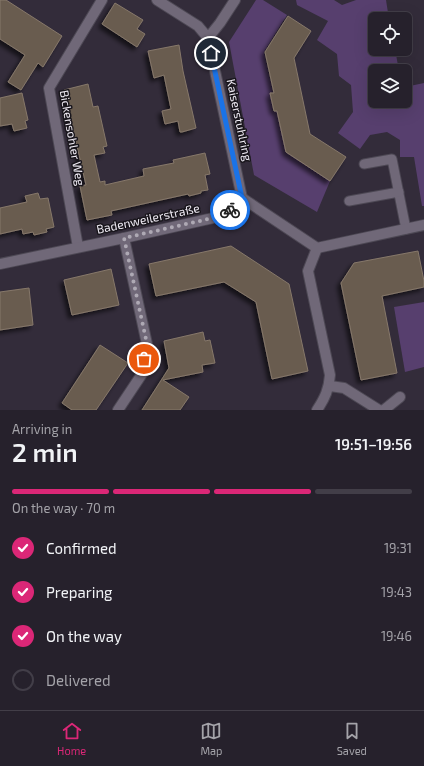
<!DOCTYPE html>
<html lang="en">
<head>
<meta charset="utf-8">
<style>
  :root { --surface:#26212c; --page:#322e38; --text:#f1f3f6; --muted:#a4a3a9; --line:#423e48; --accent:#db2777 }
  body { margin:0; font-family:"Exo 2",sans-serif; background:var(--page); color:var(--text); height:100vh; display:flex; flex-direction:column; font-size:15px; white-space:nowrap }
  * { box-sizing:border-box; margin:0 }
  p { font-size:13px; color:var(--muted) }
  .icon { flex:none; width:22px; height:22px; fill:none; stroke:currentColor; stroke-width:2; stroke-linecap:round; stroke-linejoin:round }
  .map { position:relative; height:410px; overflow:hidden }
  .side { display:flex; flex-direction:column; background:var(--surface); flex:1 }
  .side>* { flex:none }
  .fabs { position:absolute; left:368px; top:12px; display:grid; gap:8px }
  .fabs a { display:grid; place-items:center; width:44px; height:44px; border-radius:6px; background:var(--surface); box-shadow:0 4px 16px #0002,0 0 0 1px var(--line); font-size:20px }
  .pin { position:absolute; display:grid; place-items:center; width:34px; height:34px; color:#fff; margin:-17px; border:2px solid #fff; border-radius:50%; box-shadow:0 1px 4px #0007 }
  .courier { position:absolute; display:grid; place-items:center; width:40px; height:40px; margin:-20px; border:3px solid #1a73e8; border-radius:50%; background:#fff; color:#222; box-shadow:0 1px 5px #0007 }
  .headline em { font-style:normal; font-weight:600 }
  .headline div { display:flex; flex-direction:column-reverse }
  .headline { display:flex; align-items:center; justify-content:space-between; height:68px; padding:0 12px }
  h1 { font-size:26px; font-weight:600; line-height:30px }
  .bar { display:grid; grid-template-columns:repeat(4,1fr); gap:6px 4px; align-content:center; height:48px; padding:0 12px }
  .bar i { height:5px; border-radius:3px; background:var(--line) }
  .bar .selected { background:var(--accent) }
  .bar p { grid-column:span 4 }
  ol { padding:0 12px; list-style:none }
  li { display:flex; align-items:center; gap:12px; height:44px }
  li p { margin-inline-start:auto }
  li .icon { padding:4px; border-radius:50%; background:var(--accent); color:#fff; stroke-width:4 }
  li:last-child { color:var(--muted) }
  li i { width:22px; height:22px; border:2px solid var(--line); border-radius:50% }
  .tabs { display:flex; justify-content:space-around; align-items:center; height:56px; border-top:1px solid var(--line); background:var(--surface); font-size:11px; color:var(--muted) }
  .tabs a { display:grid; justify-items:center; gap:2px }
  .tabs .selected { color:var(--accent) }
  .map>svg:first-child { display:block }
  .green { fill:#573f6e }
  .building { fill:#695c4f; stroke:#86786a; filter:url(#shadow) }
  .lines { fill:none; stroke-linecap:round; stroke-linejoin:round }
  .service-casing { stroke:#4d4854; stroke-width:11 }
  .minor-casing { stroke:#4d4854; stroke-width:12 }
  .service { stroke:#706878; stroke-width:9 }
  .minor { stroke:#706878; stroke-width:10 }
  .done { stroke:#aea9b4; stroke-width:4; stroke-dasharray:0 7.2 }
  .route { stroke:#1a73e8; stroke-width:5 }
  .labels { text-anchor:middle; stroke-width:3; stroke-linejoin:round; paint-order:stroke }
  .street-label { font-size:12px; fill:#f0ecf5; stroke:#19161c }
</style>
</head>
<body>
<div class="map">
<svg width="424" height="410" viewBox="0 0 424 410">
  <defs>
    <filter id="shadow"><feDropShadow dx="-3.5" dy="3.5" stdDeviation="2" flood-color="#0009"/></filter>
  </defs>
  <rect width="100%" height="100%" fill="#332c3a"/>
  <!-- green -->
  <g class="green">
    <polygon points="256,0 263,0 287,15 264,52 273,92 270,93 273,111 277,111 286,152 330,181 317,212 254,175 229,42"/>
    <polygon points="296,0 334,0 342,5 356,0 386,0 389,19 375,19 375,49 395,49 399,71 375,71 375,101 405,101 405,87 424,83 424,206 422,206 414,157 400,157 400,140 387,132 370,135 360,149 338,133 353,112 351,85 339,76 337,54 317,40 328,21 297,5"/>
    <polygon points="424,302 424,367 405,372 394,307"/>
  </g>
  <!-- building -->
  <g class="building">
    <polygon points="0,0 6,0 62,36 43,67 38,63 21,90 8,82 25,55 0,39"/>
    <polygon points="115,3 143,20 137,29 145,34 137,47 102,24"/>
    <polygon points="288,16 311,31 294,58 310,134 346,157 330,181 286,152 277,111 274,111 270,93 274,93 265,52"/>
    <polygon points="179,45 183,71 196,128 182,132 180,132 178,121 165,124 162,111 171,109 164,75 154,78 148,51"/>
    <polygon points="88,84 93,107 98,106 107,146 103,147 105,153 94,155 100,182 105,181 105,185 144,176 143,169 174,163 173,160 205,153 210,174 205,175 208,190 201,191 201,193 189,196 188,194 111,211 112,215 87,220 80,186 86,185 64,90"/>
    <polygon points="22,93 28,120 25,121 27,128 14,131 12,124 0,126 0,98"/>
    <polygon points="38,193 40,199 48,198 54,227 46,229 47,232 34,235 33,232 23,234 22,229 0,234 0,208 27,202 25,196"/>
    <polygon points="231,246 289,284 308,371 272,379 256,302 224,282 156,296 149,264"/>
    <polygon points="418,251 424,281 424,287 382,296 397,373 361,380 341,283 354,263"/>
    <polygon points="111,269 119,305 72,315 64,280"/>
    <polygon points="29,288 33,325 0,330 0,292"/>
    <polygon points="203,332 205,341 210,340 215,363 202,365 203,372 163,380 189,397 180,410 142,410 169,368 164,341"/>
    <polygon points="100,345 128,363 96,410 72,410 62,403"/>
  </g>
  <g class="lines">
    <defs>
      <g id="service">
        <polyline points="364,164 392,159 406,229"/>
        <polyline points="349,201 399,192"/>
      </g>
      <g id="minor">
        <polyline points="157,0 198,26 208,38 242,198"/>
        <polyline points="208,38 220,23 235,0"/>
        <polyline points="242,198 317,248 424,225"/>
        <polyline points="78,247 49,88 102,0"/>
        <path d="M317,248L308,271L330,375C329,389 325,398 317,410"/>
        <polyline points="0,264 124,238 222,216 242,198"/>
        <polyline points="330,386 344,388 379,410"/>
        <polyline points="118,410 142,374 147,344 124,238"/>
        <polyline points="384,410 400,397"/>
      </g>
    </defs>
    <!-- service casing -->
    <use href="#service" class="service-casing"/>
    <!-- minor casing -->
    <use href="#minor" class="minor-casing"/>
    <!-- service -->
    <use href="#service" class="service"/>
    <!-- minor -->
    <use href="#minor" class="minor"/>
  </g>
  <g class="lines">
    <!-- done -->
    <polyline class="done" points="144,359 147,344 124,238 222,216 230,210"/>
    <!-- route -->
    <polyline class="route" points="211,53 242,198 230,210"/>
  </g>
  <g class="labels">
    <!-- street labels -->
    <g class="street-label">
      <text transform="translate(239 120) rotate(78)" y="4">Kaiserstuhlring</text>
      <text transform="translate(72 138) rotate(80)" y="4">Bickensohler Weg</text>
      <text transform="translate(148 219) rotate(-12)" y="4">Badenweilerstraße</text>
    </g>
  </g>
</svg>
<div class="fabs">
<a><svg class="icon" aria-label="locate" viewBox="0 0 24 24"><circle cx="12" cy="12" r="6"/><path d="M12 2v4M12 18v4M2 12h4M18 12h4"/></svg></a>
<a><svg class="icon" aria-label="layers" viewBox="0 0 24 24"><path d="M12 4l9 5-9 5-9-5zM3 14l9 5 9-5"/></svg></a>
</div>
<div class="pin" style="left:144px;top:359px;background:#ea580c"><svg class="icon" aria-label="bag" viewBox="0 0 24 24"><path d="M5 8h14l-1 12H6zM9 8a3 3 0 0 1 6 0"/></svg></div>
<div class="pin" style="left:211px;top:53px;background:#1f2937"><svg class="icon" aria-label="home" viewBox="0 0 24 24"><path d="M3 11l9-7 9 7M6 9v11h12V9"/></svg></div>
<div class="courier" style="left:230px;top:210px"><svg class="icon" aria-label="bike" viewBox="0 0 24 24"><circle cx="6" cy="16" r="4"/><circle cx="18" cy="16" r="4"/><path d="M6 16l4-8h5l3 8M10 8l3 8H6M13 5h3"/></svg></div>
</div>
<section class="side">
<div class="headline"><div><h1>2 min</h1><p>Arriving in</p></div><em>19:51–19:56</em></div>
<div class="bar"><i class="selected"></i><i class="selected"></i><i class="selected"></i><i></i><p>On the way · 70 m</p></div>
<ol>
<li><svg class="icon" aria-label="check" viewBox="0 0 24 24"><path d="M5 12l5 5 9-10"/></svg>Confirmed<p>19:31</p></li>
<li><svg class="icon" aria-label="check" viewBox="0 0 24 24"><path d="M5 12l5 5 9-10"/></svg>Preparing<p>19:43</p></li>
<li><svg class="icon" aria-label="check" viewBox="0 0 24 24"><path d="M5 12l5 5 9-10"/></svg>On the way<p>19:46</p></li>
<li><i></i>Delivered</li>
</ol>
</section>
<nav class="tabs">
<a class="selected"><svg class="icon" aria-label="home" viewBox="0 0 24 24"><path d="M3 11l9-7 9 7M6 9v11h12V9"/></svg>Home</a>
<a><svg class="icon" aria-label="map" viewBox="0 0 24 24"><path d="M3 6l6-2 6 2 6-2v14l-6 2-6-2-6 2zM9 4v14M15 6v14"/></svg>Map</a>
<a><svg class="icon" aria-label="saved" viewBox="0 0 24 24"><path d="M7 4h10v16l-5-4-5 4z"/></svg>Saved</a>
</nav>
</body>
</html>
